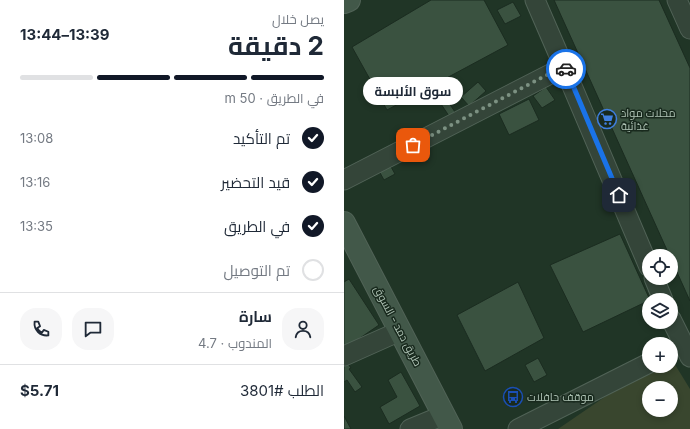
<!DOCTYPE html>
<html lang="ar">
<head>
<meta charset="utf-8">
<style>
  :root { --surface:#fff; --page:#f6f6f7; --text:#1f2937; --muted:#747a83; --line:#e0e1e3; --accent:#111827 }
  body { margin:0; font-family:Inter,Cairo,sans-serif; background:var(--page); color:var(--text); direction:rtl; height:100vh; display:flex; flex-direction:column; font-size:15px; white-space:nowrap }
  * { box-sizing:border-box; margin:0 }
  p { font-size:13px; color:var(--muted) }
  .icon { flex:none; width:22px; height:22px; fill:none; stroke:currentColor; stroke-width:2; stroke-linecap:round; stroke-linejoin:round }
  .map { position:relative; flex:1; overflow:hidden; direction:ltr }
  .sheet { display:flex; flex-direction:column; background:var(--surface); width:344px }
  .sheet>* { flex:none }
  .tools { position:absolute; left:298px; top:249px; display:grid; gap:8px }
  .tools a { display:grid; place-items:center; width:36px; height:36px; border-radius:50%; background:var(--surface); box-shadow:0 2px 6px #0003; font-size:20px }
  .pin { position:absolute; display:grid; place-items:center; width:34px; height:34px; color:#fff; margin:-17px; border-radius:8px; box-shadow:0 2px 6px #0006 }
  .courier { position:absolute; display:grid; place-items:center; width:40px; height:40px; margin:-20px; border:3px solid #1a73e8; border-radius:50%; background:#fff; color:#222; box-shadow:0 1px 5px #0007 }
  .bubble { position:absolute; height:28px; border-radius:14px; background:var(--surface); box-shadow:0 2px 6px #0003; font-size:13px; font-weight:700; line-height:28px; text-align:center; direction:rtl }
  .head em { font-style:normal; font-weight:700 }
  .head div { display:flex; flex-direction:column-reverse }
  .head { display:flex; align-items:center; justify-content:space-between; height:68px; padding:0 20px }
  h1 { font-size:26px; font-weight:700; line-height:30px }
  .bar { display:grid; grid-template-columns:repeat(4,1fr); gap:6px 4px; align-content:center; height:48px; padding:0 20px }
  .bar i { height:5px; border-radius:3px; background:var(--line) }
  .bar .active { background:var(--accent) }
  .bar p { grid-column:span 4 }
  .line { display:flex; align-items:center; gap:10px; padding:0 20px; border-top:1px solid var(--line) }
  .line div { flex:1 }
  .round { display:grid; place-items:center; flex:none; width:42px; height:42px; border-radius:16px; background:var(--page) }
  ol { padding:0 20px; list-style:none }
  li { display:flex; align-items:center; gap:12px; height:44px }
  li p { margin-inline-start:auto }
  li .icon { padding:4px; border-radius:50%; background:var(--accent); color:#fff; stroke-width:4 }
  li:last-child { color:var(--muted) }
  li i { width:22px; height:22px; border:2px solid var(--line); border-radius:50% }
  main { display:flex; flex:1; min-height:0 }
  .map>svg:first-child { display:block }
  .green { fill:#39462e; fill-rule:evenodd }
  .building { fill:#3a5240; stroke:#1b2c20 }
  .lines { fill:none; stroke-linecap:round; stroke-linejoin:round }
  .minor-casing { stroke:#516357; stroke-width:21 }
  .secondary-casing { stroke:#516357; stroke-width:24 }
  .minor { stroke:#344539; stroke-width:19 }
  .secondary { stroke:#425849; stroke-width:22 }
  .done { stroke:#7c9182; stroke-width:4; stroke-dasharray:0 7.2 }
  .route { stroke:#1a73e8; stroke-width:5 }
  .labels { text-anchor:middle; stroke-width:3; stroke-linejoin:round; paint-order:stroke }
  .poi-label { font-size:11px; fill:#aec2b4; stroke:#192a1e; text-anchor:start }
  .street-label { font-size:11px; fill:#aec2b4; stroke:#192a1e }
</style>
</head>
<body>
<main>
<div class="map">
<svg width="346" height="429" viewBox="0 0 346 429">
  <rect width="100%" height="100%" fill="#203526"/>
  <!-- green -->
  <path class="green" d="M327,358L346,389V429H214L306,366H327ZM305,388H327V410H305Z"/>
  <!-- building -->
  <g class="building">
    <polygon points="87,0 140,0 164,45 43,110 8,47"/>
    <polygon points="210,0 315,0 346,68 346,301"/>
    <polygon points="169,2 177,16 161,24 153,10"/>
    <polygon points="134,82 142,91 125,106 117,97"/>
    <polygon points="202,87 211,100 198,108 189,96"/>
    <polygon points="185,99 195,120 165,135 155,114"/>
    <polygon points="103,100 111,112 105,116 97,104"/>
    <polygon points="46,165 51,174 40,180 35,171"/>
    <polygon points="276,234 306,300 239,332 206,265"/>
    <polygon points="5,279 35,325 0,349 0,282"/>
    <polygon points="174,282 200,338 141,371 113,315"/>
    <polygon points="0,358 7,368 5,369 18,387 11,392 3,380 0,382"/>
    <polygon points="194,358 203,375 190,382 181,365"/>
    <polygon points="57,372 76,406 45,424 36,407 53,397 44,380"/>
    <polygon points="0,416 7,429 0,429"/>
  </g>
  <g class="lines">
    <defs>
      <g id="minor">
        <polyline points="333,0 346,29"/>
        <polyline points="220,67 305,267"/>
        <polyline points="0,180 220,67 191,0"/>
        <polyline points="310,278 319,300"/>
        <polyline points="327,319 346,357"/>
        <polyline points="0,356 56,331"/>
        <polyline points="66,429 100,415"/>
        <polyline points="174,429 305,363"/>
      </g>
      <g id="secondary">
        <polyline points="0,2 5,0"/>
        <polyline points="0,223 107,429"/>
      </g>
    </defs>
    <!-- minor casing -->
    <use href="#minor" class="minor-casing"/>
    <!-- secondary casing -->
    <use href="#secondary" class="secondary-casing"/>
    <!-- minor -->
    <use href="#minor" class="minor"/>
    <!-- secondary -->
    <use href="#secondary" class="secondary"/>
  </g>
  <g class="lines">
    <!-- done -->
    <polyline class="done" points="69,145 220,66 222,69"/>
    <!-- route -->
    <polyline class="route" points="222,69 275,195"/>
  </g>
  <!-- icons -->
  <defs>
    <symbol id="supermarket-ring" viewBox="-11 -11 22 22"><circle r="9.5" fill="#192a1e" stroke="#3f7fe0" stroke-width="1.5"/><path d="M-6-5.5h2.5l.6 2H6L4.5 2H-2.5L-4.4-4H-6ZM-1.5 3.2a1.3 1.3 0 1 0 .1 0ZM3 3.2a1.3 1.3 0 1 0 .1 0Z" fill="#3f7fe0"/></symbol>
    <symbol id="bus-ring" viewBox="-11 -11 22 22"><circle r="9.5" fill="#192a1e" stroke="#1a4fb4" stroke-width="1.5"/><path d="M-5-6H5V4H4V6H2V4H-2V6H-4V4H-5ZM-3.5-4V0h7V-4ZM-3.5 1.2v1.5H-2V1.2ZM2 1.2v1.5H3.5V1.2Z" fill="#1a4fb4"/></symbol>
  </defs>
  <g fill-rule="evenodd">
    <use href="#supermarket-ring" x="252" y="108" width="22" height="22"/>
    <use href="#bus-ring" x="158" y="386" width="22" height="22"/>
  </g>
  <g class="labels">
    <!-- poi labels -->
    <g class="poi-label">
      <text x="277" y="117">محلات مواد<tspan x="277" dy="13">غذائية</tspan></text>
      <text x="183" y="401">موقف حافلات</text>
    </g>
    <!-- street labels -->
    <g class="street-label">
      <text transform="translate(54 326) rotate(62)" y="4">طريق دمد - السوق</text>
    </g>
  </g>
</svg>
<div class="tools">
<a><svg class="icon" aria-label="locate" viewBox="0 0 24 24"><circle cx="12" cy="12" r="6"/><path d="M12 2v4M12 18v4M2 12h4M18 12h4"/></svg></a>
<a><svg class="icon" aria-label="layers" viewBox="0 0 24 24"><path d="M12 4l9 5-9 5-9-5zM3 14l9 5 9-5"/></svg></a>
<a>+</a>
<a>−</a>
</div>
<div class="pin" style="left:69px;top:145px;background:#ea580c"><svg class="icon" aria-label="bag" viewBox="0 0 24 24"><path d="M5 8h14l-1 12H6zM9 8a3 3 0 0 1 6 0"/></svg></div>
<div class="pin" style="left:275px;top:195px;background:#1f2937"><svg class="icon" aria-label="home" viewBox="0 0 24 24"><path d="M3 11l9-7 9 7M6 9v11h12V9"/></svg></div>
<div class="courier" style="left:222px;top:69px"><svg class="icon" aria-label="car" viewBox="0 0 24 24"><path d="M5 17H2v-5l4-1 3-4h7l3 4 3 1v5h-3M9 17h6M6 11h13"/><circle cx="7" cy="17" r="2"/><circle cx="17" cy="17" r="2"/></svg></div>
<div class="bubble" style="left:19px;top:77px;width:100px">سوق الألبسة</div>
</div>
<section class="sheet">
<div class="head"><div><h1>2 دقيقة</h1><p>يصل خلال</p></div><em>13:39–13:44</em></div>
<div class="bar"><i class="active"></i><i class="active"></i><i class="active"></i><i></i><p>في الطريق · 50 m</p></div>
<ol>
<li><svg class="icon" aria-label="check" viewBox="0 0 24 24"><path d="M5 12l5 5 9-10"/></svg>تم التأكيد<p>13:08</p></li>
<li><svg class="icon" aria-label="check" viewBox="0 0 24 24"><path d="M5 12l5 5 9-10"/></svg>قيد التحضير<p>13:16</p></li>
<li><svg class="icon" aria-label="check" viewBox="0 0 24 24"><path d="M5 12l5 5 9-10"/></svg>في الطريق<p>13:35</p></li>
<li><i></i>تم التوصيل</li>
</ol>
<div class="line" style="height:72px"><a class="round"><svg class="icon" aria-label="person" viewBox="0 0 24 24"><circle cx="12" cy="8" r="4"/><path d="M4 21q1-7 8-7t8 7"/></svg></a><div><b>سارة</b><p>المندوب · 4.7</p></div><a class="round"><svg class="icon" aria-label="chat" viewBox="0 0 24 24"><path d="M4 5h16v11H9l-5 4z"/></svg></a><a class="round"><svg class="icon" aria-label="phone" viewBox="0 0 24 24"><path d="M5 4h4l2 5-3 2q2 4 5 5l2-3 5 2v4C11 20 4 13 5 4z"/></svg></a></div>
<div class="line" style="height:52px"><div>الطلب #3801</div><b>$5.71</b></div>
</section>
</main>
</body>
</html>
